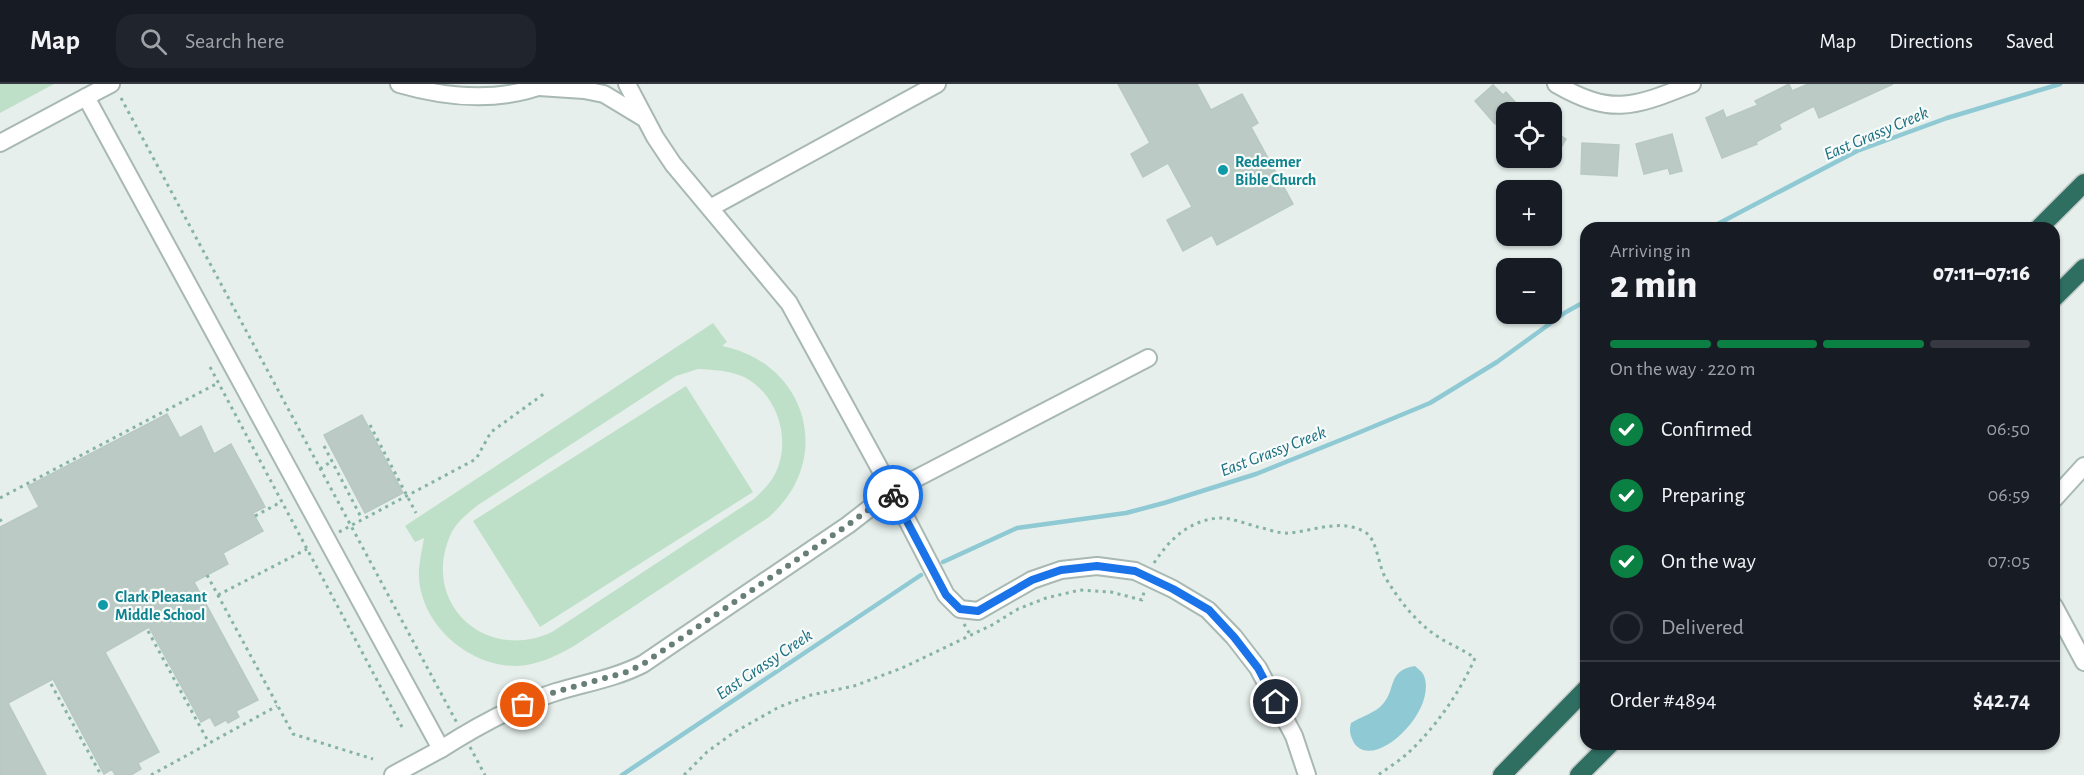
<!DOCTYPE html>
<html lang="en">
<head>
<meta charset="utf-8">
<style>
  :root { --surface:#171b24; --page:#20242c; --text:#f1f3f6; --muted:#9ea1a6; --line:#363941; --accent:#0b8043 }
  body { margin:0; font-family:"Alegreya Sans",sans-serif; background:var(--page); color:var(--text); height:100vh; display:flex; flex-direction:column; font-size:22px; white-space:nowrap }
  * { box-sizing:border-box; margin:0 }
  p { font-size:20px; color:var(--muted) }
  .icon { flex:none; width:33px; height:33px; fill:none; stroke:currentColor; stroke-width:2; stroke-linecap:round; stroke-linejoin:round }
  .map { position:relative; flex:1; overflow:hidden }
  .details { position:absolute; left:1580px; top:138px; width:480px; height:528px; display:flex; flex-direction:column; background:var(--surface); border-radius:18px; box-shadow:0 2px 4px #0004 }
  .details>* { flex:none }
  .tools { position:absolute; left:1496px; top:18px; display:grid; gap:12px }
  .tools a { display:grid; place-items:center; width:66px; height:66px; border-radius:12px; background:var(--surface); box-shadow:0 2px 4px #0004; font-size:30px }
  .pin { position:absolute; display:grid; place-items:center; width:51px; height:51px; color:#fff; margin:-26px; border:3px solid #fff; border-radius:50%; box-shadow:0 2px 6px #0007 }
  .courier { position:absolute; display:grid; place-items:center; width:60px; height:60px; margin:-30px; border:4px solid #1a73e8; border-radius:50%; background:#fff; color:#222; box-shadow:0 2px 8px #0007 }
  .headline em { font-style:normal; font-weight:800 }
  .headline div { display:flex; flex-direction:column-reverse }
  .headline { display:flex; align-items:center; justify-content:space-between; height:102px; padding:0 30px }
  h1 { font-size:39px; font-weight:800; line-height:45px }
  .bar { display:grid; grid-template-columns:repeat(4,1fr); gap:9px 6px; align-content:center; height:72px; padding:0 30px }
  .bar i { height:8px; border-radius:4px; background:var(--line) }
  .bar .current { background:var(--accent) }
  .bar p { grid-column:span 4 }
  .line { display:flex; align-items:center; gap:15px; padding:0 30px; border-top:2px solid var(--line) }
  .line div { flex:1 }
  ol { padding:0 30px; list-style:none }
  li { display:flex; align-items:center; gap:18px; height:66px }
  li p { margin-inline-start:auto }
  li .icon { padding:6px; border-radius:50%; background:var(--accent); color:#fff; stroke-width:4 }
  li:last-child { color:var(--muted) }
  li i { width:33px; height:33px; border:3px solid var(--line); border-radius:50% }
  header { display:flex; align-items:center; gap:36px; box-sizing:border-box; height:84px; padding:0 30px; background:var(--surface); border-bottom:2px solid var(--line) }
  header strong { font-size:28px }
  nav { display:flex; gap:33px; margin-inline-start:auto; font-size:21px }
  .search { width:420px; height:54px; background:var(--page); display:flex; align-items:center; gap:15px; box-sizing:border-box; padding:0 21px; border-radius:18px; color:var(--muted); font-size:22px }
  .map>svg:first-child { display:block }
  .green { fill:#bfe0c8; fill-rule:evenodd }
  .water { fill:#8ec9d4 }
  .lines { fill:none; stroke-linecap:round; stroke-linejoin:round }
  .stream { stroke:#8ec9d4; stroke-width:4.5 }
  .building { fill:#bbcac4; stroke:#b8c9c2; stroke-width:1.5 }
  .minor-casing { stroke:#a8b8b2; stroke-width:20 }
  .highway-casing { stroke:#c2cac8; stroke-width:21 }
  .path { stroke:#86b3a5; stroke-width:3; stroke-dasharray:3 4.5; stroke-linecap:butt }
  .minor { stroke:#fff; stroke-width:16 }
  .highway { stroke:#2f6f62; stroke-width:18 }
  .done { stroke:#687f78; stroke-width:6; stroke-dasharray:0 10.8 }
  .route { stroke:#1a73e8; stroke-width:8 }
  .culture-dot { fill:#0f9aa8; stroke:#f7fbf9; stroke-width:2 }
  .labels { text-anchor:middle; stroke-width:4.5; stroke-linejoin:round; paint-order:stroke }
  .culture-label { font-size:16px; font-weight:bold; fill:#0d838f; stroke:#f7fbf9; text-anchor:start }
  .water-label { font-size:18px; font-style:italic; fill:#1c6f80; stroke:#f7fbf9 }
</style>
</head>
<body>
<header>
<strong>Map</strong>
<div class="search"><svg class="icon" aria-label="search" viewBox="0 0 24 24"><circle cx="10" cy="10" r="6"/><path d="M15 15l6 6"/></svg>Search here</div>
<nav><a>Map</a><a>Directions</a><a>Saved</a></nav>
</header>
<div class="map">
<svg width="2084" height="691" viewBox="0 0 2084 691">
  <rect width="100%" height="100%" fill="#e6efeb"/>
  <!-- green -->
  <g class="green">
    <polygon points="0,0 54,0 0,29"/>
    <path d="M713,239L727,258L722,262C807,279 835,375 769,433L574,562C556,572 538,581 518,582C470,583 423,543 419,495C418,481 422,467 424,454L415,458L405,442ZM698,285C713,286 729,286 744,293C778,310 792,357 775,390C770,400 762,407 754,415L552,548C486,579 421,520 450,452C455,439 467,430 478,421L676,292Z"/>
    <polygon points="686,302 753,408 540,543 473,437"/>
  </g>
  <!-- water -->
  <path class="water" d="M1415,582C1418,585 1423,588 1424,592C1438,628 1371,691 1353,657C1350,650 1349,647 1351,639C1360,633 1372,630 1380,623C1398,607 1385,587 1415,582Z"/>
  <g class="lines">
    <!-- stream -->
    <g class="stream">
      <polyline points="1710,144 1857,67 1947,34 2060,0"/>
      <polyline points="943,478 1017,444 1126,429 1164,419 1256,390 1353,351 1430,319 1497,278 1566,228 1586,217"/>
      <polyline points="622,691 921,491"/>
    </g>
  </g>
  <!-- building -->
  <g class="building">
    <polygon points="1118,0 1197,0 1211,26 1242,10 1258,39 1251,43 1293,120 1217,161 1212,151 1183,167 1167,136 1192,123 1168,79 1143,93 1131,70 1150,59"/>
    <polygon points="1789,0 1792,7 1808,0 1893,0 1819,34 1814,22 1779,40 1781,45 1756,58 1757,60 1722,74 1706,34 1723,26 1726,34 1758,21 1755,17"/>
    <polygon points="1493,1 1503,11 1506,8 1517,20 1495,40 1475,17"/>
    <polygon points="1551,46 1566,55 1559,67 1551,62"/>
    <polygon points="1672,50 1682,87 1670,90 1668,84 1644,90 1636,60"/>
    <polygon points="1582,59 1619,61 1617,92 1581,90"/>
    <polygon points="167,330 180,354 201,342 214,370 231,360 265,423 253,429 263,447 223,469 228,480 194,498 258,616 236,627 239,633 228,639 226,636 215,642 210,633 201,638 149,543 105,568 159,668 138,679 141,685 131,691 115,691 112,685 104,690 53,595 8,619 46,691 0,691 0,443 39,423 28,402"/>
    <polygon points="362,331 403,409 365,429 324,351"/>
  </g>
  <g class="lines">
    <defs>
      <g id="minor">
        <path d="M399,0C447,14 498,19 546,0"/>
        <path d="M1556,0C1613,33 1635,22 1692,0"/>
        <polyline points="539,3 584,6 604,10 642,33"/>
        <polyline points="86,13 111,0"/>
        <polyline points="0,59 86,13 441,665 393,691"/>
        <polyline points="710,124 937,0"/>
        <polyline points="1148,274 892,407 946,511 960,525 978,527 1032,496 1061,486 1097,482 1135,487 1173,505 1208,526 1234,553 1258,584 1294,652 1307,691"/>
        <polyline points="2054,415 2084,382"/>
        <polyline points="2054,522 2084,578"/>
        <path d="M441,665C477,642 515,621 556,608C585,599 616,594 643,580L848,441L892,407L789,219L673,80L655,53L627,0"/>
      </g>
      <g id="highway">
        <polyline points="2039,144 2084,99"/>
        <polyline points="2054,214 2084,184"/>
        <polyline points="1502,691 1586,605"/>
        <polyline points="1579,691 1610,660"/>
      </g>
    </defs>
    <!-- minor casing -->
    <use href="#minor" class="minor-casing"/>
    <!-- highway casing -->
    <use href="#highway" class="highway-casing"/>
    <!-- path -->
    <g class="path">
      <polyline points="121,14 457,639"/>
      <polyline points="210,283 402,643"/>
      <polyline points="370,341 416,429"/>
      <polyline points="324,362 362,435"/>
      <polyline points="320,385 332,377"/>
      <polyline points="0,414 218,299"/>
      <polyline points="255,432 281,418"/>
      <polyline points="0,435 3,441"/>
      <polyline points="339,448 476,375 491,348 545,309"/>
      <path d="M1154,479C1169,456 1188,437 1218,434C1230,433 1246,440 1258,443C1268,445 1279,450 1289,449C1314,447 1340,434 1365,448C1377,455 1378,480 1385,493C1400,518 1418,541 1443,556C1454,562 1465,567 1475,574C1460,608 1436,643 1408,669C1399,677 1388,684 1378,691"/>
      <polyline points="207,491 293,650 373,675"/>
      <polyline points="218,511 307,465"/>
      <polyline points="964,540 971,552"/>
      <polyline points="148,547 209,659"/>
      <polyline points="51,600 101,691"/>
      <polyline points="470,663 485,691"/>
      <polyline points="151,691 277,622"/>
      <polyline points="684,691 707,668 733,649 779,623 811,611 854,602 902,584 992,541 1018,525 1046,514 1080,506 1111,508 1142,516 1144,508"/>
    </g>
    <!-- minor -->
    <use href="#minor" class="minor"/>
    <!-- highway -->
    <use href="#highway" class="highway"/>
  </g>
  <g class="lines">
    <!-- done -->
    <polyline class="done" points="523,621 555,608 627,588 643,580 848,441 892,408 893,411"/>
    <!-- route -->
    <polyline class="route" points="893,411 946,511 960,525 978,527 1032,496 1061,486 1097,482 1135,487 1173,505 1209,526 1234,553 1258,584 1276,618"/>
  </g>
  <!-- markers -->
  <g class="culture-dot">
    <circle cx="1223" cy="86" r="6"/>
    <circle cx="103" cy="521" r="6"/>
  </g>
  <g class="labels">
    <!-- culture labels -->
    <g class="culture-label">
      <text x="1235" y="83">Redeemer<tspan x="1235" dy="18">Bible Church</tspan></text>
      <text x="115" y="518">Clark Pleasant<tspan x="115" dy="18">Middle School</tspan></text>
    </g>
    <!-- water labels -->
    <g class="water-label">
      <text transform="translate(1876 49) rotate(-23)" y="6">East Grassy Creek</text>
      <text transform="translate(1273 367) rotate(-21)" y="6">East Grassy Creek</text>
      <text transform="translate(764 580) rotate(-34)" y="6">East Grassy Creek</text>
    </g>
  </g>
</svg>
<div class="tools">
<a><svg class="icon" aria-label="locate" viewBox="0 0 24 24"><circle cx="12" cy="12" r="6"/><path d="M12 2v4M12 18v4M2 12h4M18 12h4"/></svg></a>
<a>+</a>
<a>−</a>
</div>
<div class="pin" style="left:523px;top:621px;background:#ea580c"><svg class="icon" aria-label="bag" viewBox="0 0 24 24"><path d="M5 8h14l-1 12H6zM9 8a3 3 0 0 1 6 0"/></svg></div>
<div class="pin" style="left:1276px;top:618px;background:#1f2937"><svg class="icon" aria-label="home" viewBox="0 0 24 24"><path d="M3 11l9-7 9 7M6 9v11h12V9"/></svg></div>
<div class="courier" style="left:893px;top:411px"><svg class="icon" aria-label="bike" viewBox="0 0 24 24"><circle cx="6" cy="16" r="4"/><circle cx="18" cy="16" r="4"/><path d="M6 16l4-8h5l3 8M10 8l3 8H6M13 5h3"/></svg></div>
<section class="details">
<div class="headline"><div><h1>2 min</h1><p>Arriving in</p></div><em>07:11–07:16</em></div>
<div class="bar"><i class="current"></i><i class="current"></i><i class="current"></i><i></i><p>On the way · 220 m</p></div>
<ol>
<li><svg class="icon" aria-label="check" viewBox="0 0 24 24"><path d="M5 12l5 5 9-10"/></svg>Confirmed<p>06:50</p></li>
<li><svg class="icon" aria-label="check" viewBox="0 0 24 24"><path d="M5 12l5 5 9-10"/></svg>Preparing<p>06:59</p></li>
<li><svg class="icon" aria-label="check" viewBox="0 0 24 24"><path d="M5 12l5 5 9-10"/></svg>On the way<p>07:05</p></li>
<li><i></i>Delivered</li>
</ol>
<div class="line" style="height:78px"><div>Order #4894</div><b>$42.74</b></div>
</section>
</div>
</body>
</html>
